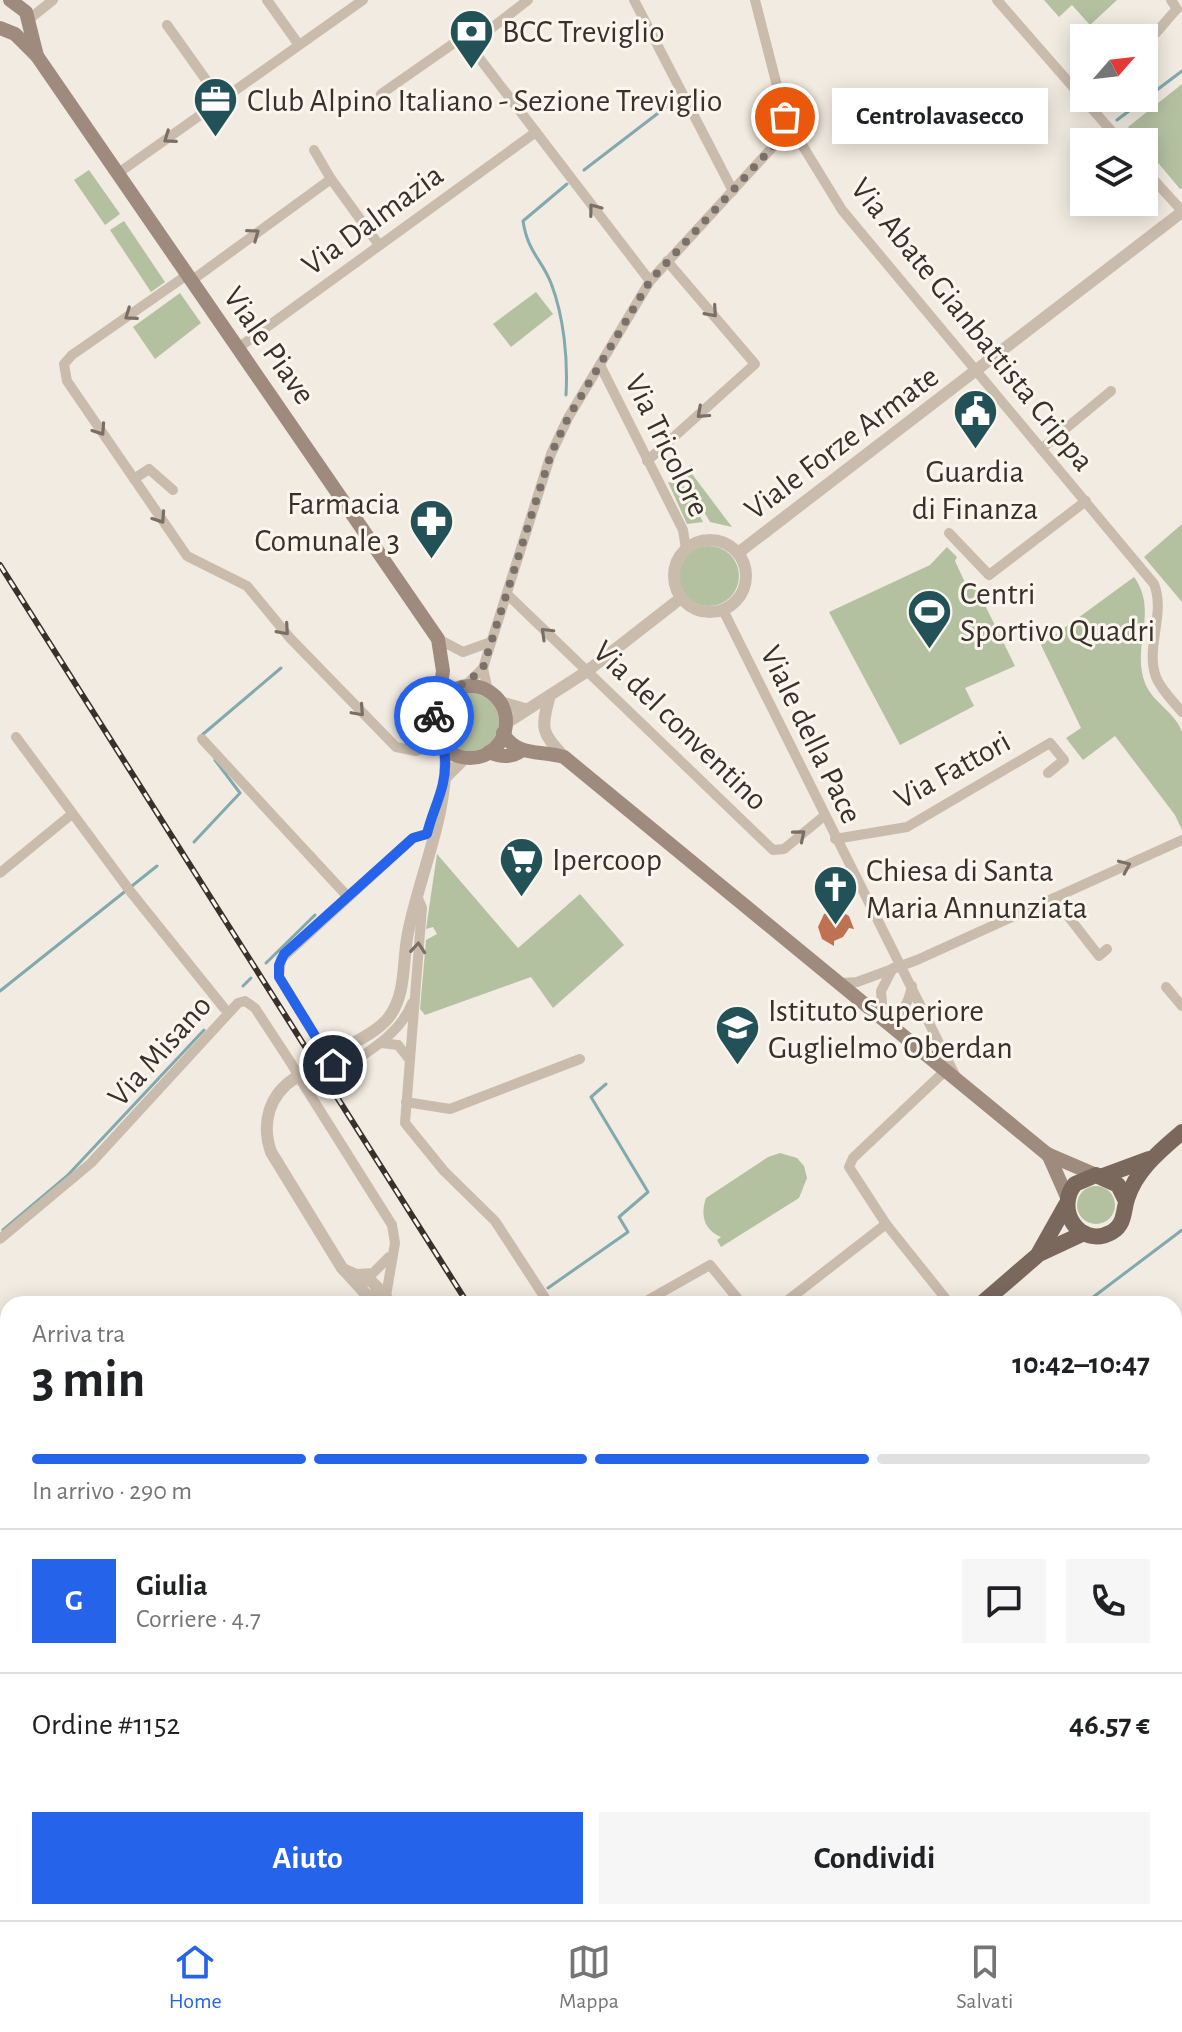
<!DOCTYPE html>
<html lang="it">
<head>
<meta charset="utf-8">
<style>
  :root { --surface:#fff; --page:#f6f6f6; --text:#202124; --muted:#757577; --line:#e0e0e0; --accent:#2563eb }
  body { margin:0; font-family:"Alegreya Sans",sans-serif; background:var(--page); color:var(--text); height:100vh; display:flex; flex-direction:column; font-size:30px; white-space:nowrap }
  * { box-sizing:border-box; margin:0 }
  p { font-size:26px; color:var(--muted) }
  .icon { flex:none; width:44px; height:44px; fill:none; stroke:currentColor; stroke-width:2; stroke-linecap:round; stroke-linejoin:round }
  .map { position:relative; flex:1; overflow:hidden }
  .side { position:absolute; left:0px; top:1296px; width:1182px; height:624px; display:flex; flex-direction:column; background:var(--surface); border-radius:24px 24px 0 0; box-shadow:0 4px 20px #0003 }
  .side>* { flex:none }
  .needle { width:52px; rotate:62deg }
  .controls { position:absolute; left:1070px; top:24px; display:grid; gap:16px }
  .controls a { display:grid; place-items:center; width:88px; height:88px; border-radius:0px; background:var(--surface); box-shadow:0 4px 20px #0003; font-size:40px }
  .pin { position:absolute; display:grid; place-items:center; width:68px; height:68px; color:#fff; margin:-34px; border:4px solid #fff; border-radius:50%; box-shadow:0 2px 8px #0007 }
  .courier { position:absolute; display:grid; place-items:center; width:80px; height:80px; margin:-40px; border:6px solid #2563eb; border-radius:50%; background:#fff; color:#222; box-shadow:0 2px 10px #0007 }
  .bubble { position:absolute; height:56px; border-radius:0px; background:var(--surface); box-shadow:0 4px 20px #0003; font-size:26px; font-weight:700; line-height:56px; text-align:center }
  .headline em { font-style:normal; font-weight:700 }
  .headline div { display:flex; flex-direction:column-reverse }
  .headline { display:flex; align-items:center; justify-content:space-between; height:136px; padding:0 32px }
  h1 { font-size:52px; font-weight:700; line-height:60px }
  .bar { display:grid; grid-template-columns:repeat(4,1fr); gap:12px 8px; align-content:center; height:96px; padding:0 32px }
  .bar i { height:10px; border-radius:6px; background:var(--line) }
  .bar .current { background:var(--accent) }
  .bar p { grid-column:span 4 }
  .line { display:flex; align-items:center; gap:20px; padding:0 32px; border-top:2px solid var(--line) }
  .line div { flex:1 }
  .round { display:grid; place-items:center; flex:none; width:84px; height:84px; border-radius:0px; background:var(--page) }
  .cta { display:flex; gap:16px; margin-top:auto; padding:16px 32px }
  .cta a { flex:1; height:92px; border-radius:0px; background:var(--accent); color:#fff; font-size:32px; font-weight:700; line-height:92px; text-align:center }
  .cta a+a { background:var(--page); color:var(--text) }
  .tabs { display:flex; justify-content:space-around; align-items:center; height:112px; border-top:2px solid var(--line); background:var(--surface); font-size:22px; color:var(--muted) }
  .tabs a { display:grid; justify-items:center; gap:4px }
  .tabs .current { color:var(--accent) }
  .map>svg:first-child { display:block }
  .green { fill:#b4c1a1 }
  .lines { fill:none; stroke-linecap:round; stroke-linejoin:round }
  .stream { stroke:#81a9ae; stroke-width:3 }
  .building { fill:#bf7251 }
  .tertiary-tunnel { stroke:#cdc6bd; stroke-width:12; stroke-dasharray:12 6; stroke-linecap:butt }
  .minor { stroke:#cabcad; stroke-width:10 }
  .tertiary { stroke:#cabcad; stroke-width:12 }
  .secondary { stroke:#9e8b7e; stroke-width:14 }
  .primary { stroke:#7a685d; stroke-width:16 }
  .rail-casing { stroke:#39302b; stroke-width:6 }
  .rail { stroke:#faf5ed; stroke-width:3; stroke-dasharray:9; stroke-linecap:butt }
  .minor-bridge { stroke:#cabcad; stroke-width:10 }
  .oneway { stroke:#7a6f66 }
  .done { stroke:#7a716b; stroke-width:8; stroke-dasharray:0 14.4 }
  .route { stroke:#2563eb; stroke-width:10 }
  .labels { text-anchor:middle; stroke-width:6; stroke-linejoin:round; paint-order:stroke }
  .poi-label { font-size:32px; fill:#39302b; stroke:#faf5ed; text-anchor:start }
  .street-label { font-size:32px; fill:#39302b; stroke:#faf5ed }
</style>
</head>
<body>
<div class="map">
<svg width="1182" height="1920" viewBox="0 0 1182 1920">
  <rect width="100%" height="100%" fill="#f2ebe1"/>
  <!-- green -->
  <g class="green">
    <polygon points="1044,0 1117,0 1090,25 1072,5 1059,17"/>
    <polygon points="1182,84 1182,188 1180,189 1128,127"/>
    <polygon points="89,170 120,214 105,225 74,180"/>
    <polygon points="124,221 165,282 151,292 110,230"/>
    <polygon points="536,292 553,314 511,347 493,324"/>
    <polygon points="180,293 201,323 155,359 133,327"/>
    <polygon points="689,470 732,527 710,522 686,481"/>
    <polygon points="668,482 683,484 703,522 687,524"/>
    <polygon points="1182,524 1182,602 1144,557"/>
    <circle cx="709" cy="576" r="30"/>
    <polygon points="947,547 957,557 955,561 968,589 977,589 1015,666 965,688 974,706 900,745 829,612 930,565"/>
    <path d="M1134,577C1159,611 1131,647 1145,683C1152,702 1177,714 1182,732C1182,752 1182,807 1182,830L1175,815L1115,736L1083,760L1066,738L1081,728L1041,645Z"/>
    <circle cx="470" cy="722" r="29"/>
    <polygon points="437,854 518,948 580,894 624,945 553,1008 531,977 425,1015 420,1009 426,940 437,934 433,927 426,929"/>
    <path d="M780,1153L797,1158L804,1166L807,1178L799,1198L721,1247L717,1240L721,1237C704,1230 700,1215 706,1198L768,1157Z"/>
    <circle cx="1096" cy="1205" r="19"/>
  </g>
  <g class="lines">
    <!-- stream -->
    <g class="stream">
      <polyline points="1117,120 1182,71"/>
      <polyline points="584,170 670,104"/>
      <path d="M566,395C568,359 564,317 551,283C541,258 528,253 523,221L567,184"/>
      <polyline points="202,735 281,668"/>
      <polyline points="194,842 240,793 215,760"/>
      <polyline points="266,963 315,915"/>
      <polyline points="243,986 251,978"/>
      <polyline points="0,991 157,866"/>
      <polyline points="3,1230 67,1176 204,1030"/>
      <polyline points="548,1288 628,1232 619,1217 648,1192 591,1097 606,1084"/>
      <polyline points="1084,1304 1182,1230"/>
      <polyline points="0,1682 8,1675"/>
      <polyline points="1182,1693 1182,1699"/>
      <polyline points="0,1709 8,1720"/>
      <polyline points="0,1796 8,1789"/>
      <polyline points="1065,1912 1073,1920"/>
      <polyline points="1003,1920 1012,1912"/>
    </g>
  </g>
  <!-- building -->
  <polygon class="building" points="837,909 849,916 854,929 849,928 843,937 834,941 834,946 822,939 818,927 824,914"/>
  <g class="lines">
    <!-- tertiary-tunnel -->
    <polyline class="tertiary-tunnel" points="295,1078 333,1054"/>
    <!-- minor -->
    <g class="minor">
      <polyline points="267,0 299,45"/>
      <polyline points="528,0 480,37 477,52 480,59 650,281"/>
      <polyline points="634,0 733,191"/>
      <path d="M755,0L785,117L842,210L1154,584C1166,614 1145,647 1156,677C1161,690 1173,701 1182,712"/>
      <polyline points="997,0 1121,142"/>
      <polyline points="28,20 53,0"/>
      <polyline points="167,25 221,101"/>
      <path d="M1144,44C1158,33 1165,21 1177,9L1171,0"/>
      <polyline points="381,94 457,41 477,44"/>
      <polyline points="314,150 331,179"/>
      <polyline points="1144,169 1182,211"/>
      <polyline points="117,174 363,0"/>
      <polyline points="187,275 72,355 64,364 67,381 187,556 247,586 290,638 396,747 416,751 442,744"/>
      <polyline points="191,281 331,179 379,245"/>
      <polyline points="238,348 536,132"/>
      <polyline points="600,365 683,530 686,549"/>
      <polyline points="1041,449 1111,391"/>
      <polyline points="647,461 755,364 667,261"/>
      <polyline points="134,479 149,469 173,490"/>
      <polyline points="949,533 989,575 1086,501"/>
      <polyline points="507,594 773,850 784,849 824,816"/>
      <polyline points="723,610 956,1077"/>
      <polyline points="438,639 463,652 488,643"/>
      <polyline points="483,668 488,691"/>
      <polyline points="465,686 483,668 551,454 568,418 650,281 790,128"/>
      <polyline points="16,737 130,891 224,1008"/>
      <polyline points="202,739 348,897"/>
      <polyline points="835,839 907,827 1050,743 1064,760 1048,773"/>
      <polyline points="0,873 72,814"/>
      <polyline points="417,896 422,908 405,1123 444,1171 495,1221 549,1304"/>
      <polyline points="1054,898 1099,956 1107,949"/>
      <path d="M893,968L881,991L883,1017C903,1017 908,1004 912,986"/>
      <polyline points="842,983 857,982 917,960 1182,840"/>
      <polyline points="1166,987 1182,1006"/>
      <polyline points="381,1043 398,1045 409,1059"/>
      <polyline points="321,1046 279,977 281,959 413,838 427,834"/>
      <path d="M333,1065L342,1069C368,1052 401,1033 412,1003"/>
      <polyline points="946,1070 853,1158 849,1167 886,1224 950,1304"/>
      <polyline points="302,1082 392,1225 395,1243 386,1296 366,1294"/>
      <polyline points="406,1102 450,1109 580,1059"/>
      <polyline points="0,1239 91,1163 238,1003 245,1001 255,1008 291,1063"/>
      <polyline points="357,1274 373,1273 389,1257"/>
      <polyline points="641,1304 710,1265 742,1304"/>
      <polyline points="783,1304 886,1224"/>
      <polyline points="1084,1912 1091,1920"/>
      <polyline points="190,1920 198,1912"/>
    </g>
    <!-- tertiary -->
    <g class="tertiary">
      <circle cx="710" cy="576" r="36"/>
      <polyline points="738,553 1182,212"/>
      <path d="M549,699C540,731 543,733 564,757"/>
      <polyline points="500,702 525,709"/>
      <polyline points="505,724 586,672 681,598"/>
      <polyline points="446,777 466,757"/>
      <path d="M333,1054C350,1044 377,1033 389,1017C407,993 402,961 408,933C420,872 450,811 445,747"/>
      <path d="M295,1078C269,1095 261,1123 271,1152L342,1268L375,1304"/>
      <polyline points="345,1270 372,1282 386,1296 385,1304"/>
      <polyline points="300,1920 301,1912"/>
    </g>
    <!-- secondary -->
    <g class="secondary">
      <polyline points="10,0 26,12 37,56"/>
      <polyline points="0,28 15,34 37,56 438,639 443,671 438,704"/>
      <circle cx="470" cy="722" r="36"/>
      <path d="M503,733C516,757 541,750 564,757L1047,1154L1096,1175"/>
      <path d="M489,752C501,757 510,758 521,751"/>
      <polyline points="1048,1154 1067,1197"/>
    </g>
    <!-- primary -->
    <g class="primary">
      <polyline points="1103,1176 1149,1159"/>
      <path d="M1126,1201L1118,1185L1096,1175L1075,1184C1054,1209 1080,1250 1112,1232C1125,1224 1123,1212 1127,1199C1136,1170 1160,1151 1182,1132"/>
      <polyline points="1039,1253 1066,1205"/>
      <polyline points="981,1304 1039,1254 1084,1233"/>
      <polyline points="341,1920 346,1912"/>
    </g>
    <defs>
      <g id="rail">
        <polyline points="0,565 468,1304"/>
        <polyline points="846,1912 851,1920"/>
      </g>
    </defs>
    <!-- rail casing -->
    <use href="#rail" class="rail-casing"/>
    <!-- rail -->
    <use href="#rail" class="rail"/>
    <!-- minor-bridge -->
    <g class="minor-bridge">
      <polyline points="321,1046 333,1065"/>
      <polyline points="291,1063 302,1082"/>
    </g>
  </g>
  <!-- one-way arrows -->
  <defs><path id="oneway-chevron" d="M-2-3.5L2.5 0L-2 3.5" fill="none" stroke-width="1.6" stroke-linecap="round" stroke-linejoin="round" transform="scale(2)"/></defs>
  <g class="oneway">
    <use href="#oneway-chevron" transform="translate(169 138) rotate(145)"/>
    <use href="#oneway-chevron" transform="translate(594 209) rotate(-127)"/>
    <use href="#oneway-chevron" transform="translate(254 234) rotate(-36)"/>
    <use href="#oneway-chevron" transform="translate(712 312) rotate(49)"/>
    <use href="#oneway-chevron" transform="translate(130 315) rotate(145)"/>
    <use href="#oneway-chevron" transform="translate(702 413) rotate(138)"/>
    <use href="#oneway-chevron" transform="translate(100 430) rotate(56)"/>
    <use href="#oneway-chevron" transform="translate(160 518) rotate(56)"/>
    <use href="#oneway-chevron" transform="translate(284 630) rotate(49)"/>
    <use href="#oneway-chevron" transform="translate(546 633) rotate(-136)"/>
    <use href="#oneway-chevron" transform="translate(359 711) rotate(48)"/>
    <use href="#oneway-chevron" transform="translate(800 835) rotate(-40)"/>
    <use href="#oneway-chevron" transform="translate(1125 866) rotate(-24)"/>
    <use href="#oneway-chevron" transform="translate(418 948) rotate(-85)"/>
  </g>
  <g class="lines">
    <!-- done -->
    <path class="done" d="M434,716C441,691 466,686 483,668L551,454L568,418L650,281L790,128L785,117"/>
    <!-- route -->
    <path class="route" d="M333,1065L279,977V965L284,954L413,838L427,834C433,808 447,787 445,759C445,743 433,733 434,716"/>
  </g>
  <!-- icons -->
  <defs>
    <symbol id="bank-pin" viewBox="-11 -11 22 30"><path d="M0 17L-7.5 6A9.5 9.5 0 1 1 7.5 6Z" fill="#225258" stroke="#faf5ed"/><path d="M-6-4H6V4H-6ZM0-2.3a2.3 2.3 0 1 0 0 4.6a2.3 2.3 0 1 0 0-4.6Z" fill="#fff"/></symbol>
    <symbol id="office-pin" viewBox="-11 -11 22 30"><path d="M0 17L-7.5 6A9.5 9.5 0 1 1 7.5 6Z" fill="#225258" stroke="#faf5ed"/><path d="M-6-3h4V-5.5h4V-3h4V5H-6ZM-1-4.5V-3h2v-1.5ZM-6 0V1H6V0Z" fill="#fff"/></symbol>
    <symbol id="civic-pin" viewBox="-11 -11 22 30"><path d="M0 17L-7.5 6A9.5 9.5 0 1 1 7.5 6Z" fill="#225258" stroke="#faf5ed"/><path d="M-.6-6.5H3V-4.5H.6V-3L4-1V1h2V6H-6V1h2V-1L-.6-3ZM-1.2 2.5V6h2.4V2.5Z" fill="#fff"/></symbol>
    <symbol id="pharmacy-pin" viewBox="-11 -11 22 30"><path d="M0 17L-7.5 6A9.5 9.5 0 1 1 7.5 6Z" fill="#225258" stroke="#faf5ed"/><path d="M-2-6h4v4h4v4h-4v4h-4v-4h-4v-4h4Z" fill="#fff"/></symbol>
    <symbol id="stadium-pin" viewBox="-11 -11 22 30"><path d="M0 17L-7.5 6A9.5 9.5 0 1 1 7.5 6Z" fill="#225258" stroke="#faf5ed"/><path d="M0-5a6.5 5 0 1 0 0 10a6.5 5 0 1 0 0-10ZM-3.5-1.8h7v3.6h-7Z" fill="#fff"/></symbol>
    <symbol id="supermarket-pin" viewBox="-11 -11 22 30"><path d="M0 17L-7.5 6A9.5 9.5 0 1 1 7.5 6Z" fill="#225258" stroke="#faf5ed"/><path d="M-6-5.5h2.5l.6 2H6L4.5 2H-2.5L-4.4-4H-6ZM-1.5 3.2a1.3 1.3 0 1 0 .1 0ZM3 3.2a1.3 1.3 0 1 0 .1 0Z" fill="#fff"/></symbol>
    <symbol id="church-pin" viewBox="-11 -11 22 30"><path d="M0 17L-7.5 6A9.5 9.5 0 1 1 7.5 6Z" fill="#225258" stroke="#faf5ed"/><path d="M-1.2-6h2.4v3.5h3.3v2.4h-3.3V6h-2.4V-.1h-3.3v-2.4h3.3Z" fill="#fff"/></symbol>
    <symbol id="school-pin" viewBox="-11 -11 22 30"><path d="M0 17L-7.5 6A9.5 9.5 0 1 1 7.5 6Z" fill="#225258" stroke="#faf5ed"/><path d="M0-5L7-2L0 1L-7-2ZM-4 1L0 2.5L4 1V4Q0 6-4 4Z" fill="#fff"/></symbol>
  </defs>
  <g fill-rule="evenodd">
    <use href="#bank-pin" x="446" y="6" width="51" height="69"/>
    <use href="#office-pin" x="190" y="74" width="51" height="69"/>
    <use href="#civic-pin" x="950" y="386" width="51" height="69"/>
    <use href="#pharmacy-pin" x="406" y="496" width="51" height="69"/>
    <use href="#stadium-pin" x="904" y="586" width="51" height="69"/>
    <use href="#supermarket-pin" x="496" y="834" width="51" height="69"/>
    <use href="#church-pin" x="810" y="862" width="51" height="69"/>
    <use href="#school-pin" x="712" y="1002" width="51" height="69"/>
  </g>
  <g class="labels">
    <!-- poi labels -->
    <g class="poi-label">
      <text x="502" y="42">BCC Treviglio</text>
      <text x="247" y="111">Club Alpino Italiano - Sezione Treviglio</text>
      <text x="975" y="482" text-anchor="middle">Guardia<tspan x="975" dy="37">di Finanza</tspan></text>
      <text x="400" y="514" text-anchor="end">Farmacia<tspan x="400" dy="37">Comunale 3</tspan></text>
      <text x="960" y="604">Centri<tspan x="960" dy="37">Sportivo Quadri</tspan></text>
      <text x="552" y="870">Ipercoop</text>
      <text x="866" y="881">Chiesa di Santa<tspan x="866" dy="37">Maria Annunziata</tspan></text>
      <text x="768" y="1021">Istituto Superiore<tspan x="768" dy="37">Guglielmo Oberdan</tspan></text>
    </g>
    <!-- street labels -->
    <g class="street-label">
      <text transform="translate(372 219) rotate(-36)" y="11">Via Dalmazia</text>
      <text transform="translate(973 324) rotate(51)" y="11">Via Abate Gianbattista Crippa</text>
      <text transform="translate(270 345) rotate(55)" y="11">Viale Piave</text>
      <text transform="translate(841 442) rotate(-37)" y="11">Viale Forze Armate</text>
      <text transform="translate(668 445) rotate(64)" y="11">Via Tricolore</text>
      <text transform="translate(681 725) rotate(44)" y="11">Via del conventino</text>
      <text transform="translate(812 734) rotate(64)" y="11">Viale della Pace</text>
      <text transform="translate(952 769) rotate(-29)" y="11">Via Fattori</text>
      <text transform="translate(159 1050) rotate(-48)" y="11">Via Misano</text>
    </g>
  </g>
</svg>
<div class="controls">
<a><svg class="needle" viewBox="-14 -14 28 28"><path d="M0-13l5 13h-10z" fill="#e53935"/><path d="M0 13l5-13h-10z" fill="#757577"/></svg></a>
<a><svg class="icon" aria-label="layers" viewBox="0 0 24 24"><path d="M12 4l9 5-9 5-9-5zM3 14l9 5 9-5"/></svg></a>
</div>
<div class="pin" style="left:785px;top:117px;background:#ea580c"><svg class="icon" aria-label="bag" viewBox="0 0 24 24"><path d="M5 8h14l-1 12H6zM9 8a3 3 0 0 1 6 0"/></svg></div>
<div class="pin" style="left:333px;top:1065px;background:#1f2937"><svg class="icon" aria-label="home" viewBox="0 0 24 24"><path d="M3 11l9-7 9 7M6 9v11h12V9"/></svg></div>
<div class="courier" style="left:434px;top:716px"><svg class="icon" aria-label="bike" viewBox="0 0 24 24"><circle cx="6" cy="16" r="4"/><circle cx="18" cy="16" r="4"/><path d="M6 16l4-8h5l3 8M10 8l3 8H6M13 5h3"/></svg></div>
<div class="bubble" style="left:832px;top:88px;width:216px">Centrolavasecco</div>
<section class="side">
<div class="headline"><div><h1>3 min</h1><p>Arriva tra</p></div><em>10:42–10:47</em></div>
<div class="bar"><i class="current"></i><i class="current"></i><i class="current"></i><i></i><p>In arrivo · 290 m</p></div>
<div class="line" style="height:144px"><b class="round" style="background:var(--accent);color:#fff">G</b><div><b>Giulia</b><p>Corriere · 4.7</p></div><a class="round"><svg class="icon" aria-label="chat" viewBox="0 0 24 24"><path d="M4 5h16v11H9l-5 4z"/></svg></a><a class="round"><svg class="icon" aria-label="phone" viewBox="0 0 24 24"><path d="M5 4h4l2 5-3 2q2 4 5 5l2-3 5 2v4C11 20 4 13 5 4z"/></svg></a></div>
<div class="line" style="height:104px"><div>Ordine #1152</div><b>46.57 €</b></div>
<div class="cta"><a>Aiuto</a><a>Condividi</a></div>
</section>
</div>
<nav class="tabs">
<a class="current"><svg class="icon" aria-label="home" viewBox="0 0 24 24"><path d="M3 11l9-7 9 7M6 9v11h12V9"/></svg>Home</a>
<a><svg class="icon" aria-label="map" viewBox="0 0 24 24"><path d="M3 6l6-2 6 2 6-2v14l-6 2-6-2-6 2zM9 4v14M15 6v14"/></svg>Mappa</a>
<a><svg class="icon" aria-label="saved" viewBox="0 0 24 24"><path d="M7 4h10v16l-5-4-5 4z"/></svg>Salvati</a>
</nav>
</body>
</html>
